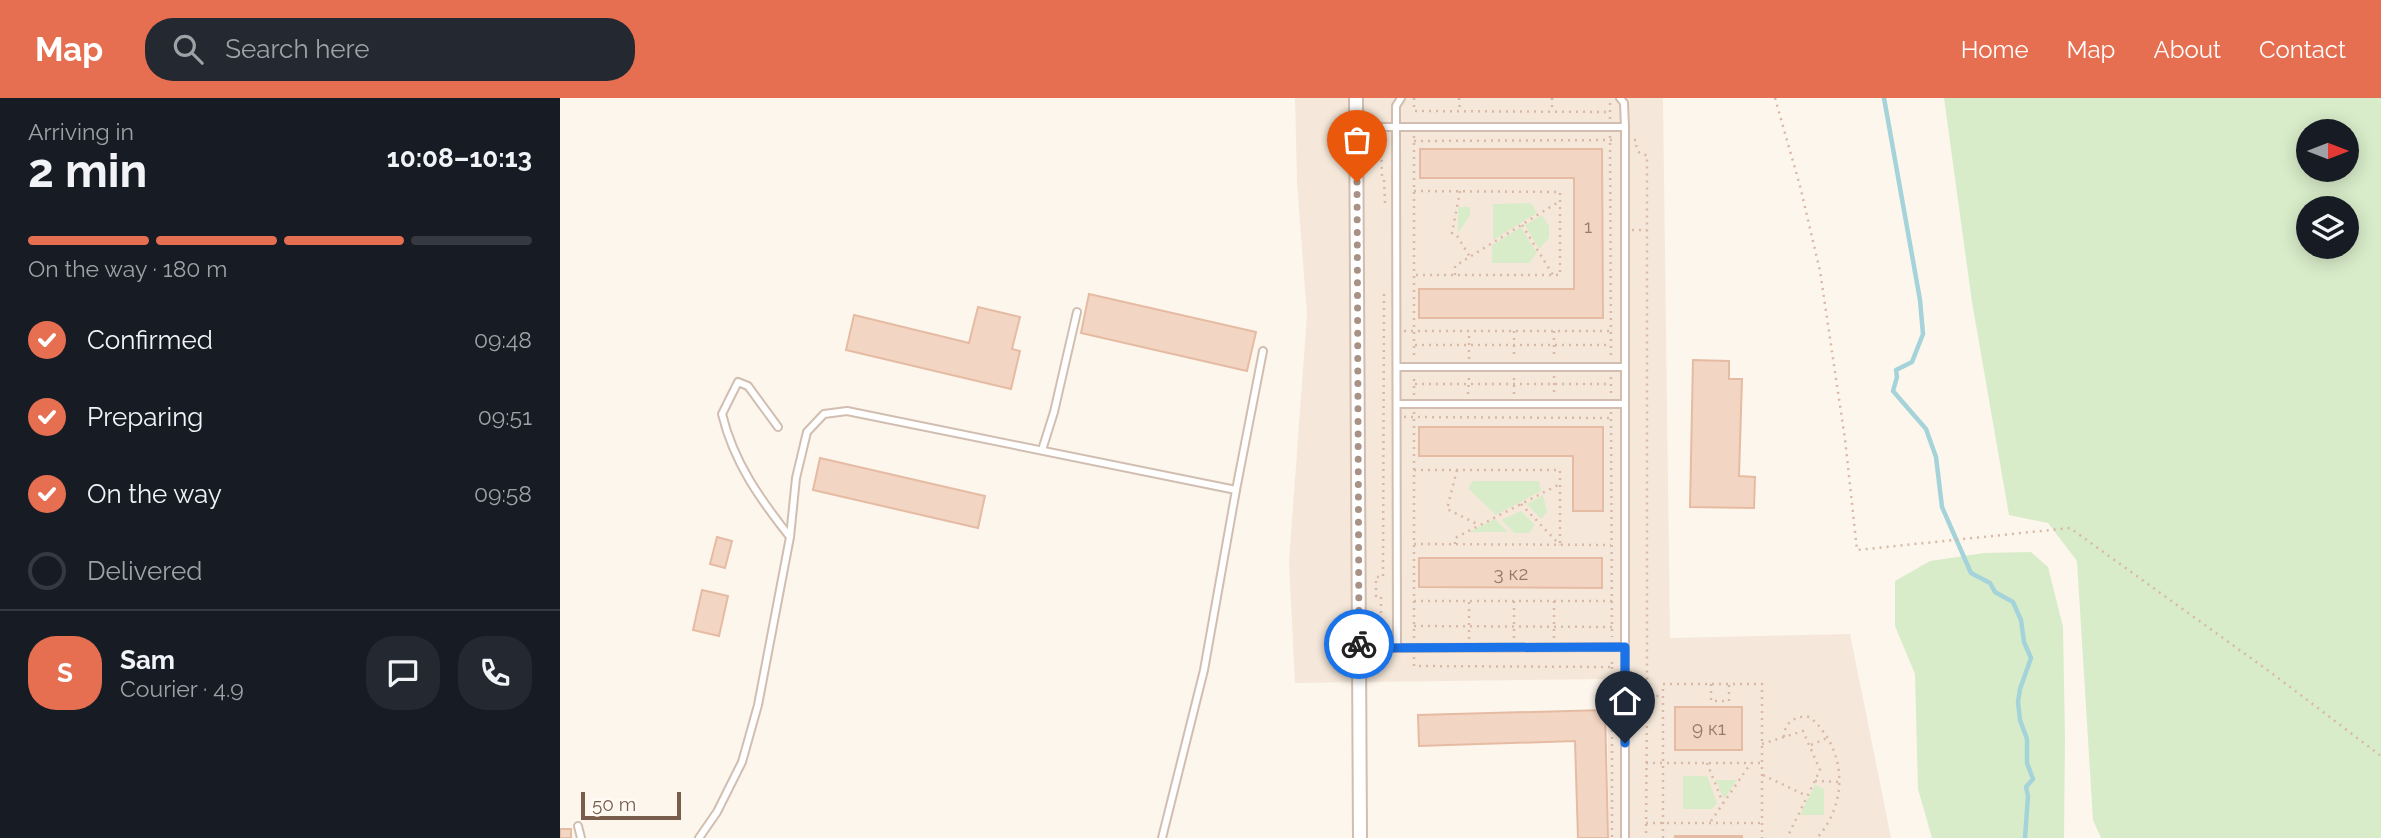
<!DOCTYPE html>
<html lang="en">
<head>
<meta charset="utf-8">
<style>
  :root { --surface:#171b24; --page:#242831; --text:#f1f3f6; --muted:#9ea1a6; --line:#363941; --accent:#e76f51 }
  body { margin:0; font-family:Raleway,sans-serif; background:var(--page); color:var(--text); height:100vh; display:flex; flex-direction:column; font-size:26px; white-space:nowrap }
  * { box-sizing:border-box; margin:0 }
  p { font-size:23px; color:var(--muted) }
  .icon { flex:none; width:38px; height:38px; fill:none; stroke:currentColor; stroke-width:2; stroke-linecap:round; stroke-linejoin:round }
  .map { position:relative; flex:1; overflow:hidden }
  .side { display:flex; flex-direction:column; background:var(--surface); width:560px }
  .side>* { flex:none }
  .needle { width:46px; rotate:90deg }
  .fabs { position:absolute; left:1736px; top:21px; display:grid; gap:14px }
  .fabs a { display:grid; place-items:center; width:63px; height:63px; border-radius:50%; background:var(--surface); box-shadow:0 4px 18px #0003; font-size:35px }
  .scale { position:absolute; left:21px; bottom:18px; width:100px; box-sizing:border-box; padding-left:7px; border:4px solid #7a5c4d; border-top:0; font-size:19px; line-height:24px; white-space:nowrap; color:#7a5c4d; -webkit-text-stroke:5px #fffaf3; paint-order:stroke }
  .pin { position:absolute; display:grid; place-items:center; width:60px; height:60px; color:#fff; margin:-72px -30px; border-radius:50% 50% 50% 0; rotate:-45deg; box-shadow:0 0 7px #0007 }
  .pin .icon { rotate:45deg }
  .courier { position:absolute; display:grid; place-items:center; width:70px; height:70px; margin:-35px; border:5px solid #1a73e8; border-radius:50%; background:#fff; color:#222; box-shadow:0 2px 9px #0007 }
  .headline em { font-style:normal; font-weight:700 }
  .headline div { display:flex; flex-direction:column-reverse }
  .headline { display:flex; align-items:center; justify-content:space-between; height:119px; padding:0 28px }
  h1 { font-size:46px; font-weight:700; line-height:52px }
  .bar { display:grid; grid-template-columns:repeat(4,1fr); gap:10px 7px; align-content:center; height:84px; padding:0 28px }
  .bar i { height:9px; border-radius:5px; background:var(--line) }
  .bar .active { background:var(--accent) }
  .bar p { grid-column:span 4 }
  .line { display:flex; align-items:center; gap:18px; padding:0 28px; border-top:2px solid var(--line) }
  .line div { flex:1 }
  .round { display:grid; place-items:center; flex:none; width:74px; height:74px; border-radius:28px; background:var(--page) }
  ol { padding:0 28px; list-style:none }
  li { display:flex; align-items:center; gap:21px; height:77px }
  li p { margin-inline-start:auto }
  li .icon { padding:7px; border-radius:50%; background:var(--accent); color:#fff; stroke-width:4 }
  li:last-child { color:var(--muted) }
  li i { width:38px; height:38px; border:4px solid var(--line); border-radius:50% }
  header { display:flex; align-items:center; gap:42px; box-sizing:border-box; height:98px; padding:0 35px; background:var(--accent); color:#fff }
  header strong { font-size:33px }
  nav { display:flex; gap:38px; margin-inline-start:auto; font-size:24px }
  .search { width:490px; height:63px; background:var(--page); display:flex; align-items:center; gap:18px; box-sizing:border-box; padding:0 24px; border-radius:28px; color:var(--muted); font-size:26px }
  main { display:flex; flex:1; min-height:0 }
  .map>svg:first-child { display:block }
  .residential { fill:#f5e8da }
  .green { fill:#d8ecc9; fill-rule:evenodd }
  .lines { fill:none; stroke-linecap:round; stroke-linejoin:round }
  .stream { stroke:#a5d3da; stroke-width:4.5 }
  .building { fill:#f3d5c3; stroke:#e6bba3; stroke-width:2 }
  .service-casing { stroke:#d1beb0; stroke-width:10 }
  .minor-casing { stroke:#d1beb0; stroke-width:16 }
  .path { stroke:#d9b8a5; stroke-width:2.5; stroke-dasharray:2 5; stroke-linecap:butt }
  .service { stroke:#fff; stroke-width:6 }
  .minor { stroke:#fff; stroke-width:12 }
  .done { stroke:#a89285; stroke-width:7; stroke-dasharray:0 12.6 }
  .route { stroke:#1a73e8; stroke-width:9 }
  .labels { text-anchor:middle; stroke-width:7; stroke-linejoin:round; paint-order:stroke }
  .number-label { font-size:19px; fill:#987a6a }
</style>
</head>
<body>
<header>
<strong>Map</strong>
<div class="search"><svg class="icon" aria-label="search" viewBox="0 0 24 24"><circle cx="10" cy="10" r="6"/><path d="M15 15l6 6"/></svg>Search here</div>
<nav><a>Home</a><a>Map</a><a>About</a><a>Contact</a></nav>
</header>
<main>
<section class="side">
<div class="headline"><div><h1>2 min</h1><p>Arriving in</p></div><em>10:08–10:13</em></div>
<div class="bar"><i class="active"></i><i class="active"></i><i class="active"></i><i></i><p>On the way · 180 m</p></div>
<ol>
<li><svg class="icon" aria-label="check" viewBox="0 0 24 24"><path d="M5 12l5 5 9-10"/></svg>Confirmed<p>09:48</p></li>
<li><svg class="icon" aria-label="check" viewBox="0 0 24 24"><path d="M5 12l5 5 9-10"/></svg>Preparing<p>09:51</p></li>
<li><svg class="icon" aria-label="check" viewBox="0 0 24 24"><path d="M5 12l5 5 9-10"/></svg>On the way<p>09:58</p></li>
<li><i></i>Delivered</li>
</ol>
<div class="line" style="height:126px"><b class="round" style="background:var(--accent);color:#fff">S</b><div><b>Sam</b><p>Courier · 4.9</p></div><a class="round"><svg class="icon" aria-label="chat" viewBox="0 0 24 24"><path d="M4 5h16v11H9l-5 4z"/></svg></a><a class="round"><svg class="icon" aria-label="phone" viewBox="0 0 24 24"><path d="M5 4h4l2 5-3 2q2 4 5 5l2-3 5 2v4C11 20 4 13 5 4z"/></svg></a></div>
</section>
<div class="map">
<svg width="1821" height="740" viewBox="0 0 1821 740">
  <rect width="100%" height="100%" fill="#fdf6ec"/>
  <!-- residential -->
  <polygon class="residential" points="735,0 1103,0 1110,540 1290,536 1331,740 1049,740 1047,581 735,585 729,463 747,217 737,84"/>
  <!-- green -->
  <g class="green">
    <path d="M1384,0H1821V740H1541L1533,722L1517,463L1488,425L1449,417L1412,204ZM1748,33H1787V72H1748ZM1748,110H1787V149H1748Z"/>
    <polygon points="971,105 977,115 933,142 933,106"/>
    <polygon points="898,109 910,109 910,118 898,135"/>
    <polygon points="982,117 989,128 989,140 979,151 965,127"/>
    <polygon points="961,129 977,155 969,165 932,165 932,147"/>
    <polygon points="913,383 979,383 981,393 936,417 908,390"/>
    <polygon points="983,397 987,414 981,421 967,406"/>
    <polygon points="961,413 975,427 969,435 954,435 941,422"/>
    <polygon points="935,421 948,434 909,434"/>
    <polygon points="1471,454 1488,469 1503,529 1505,640 1504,740 1372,740 1358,691 1355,576 1335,528 1335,483 1370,463 1424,455"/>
    <polygon points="1123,678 1147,678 1157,705 1152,711 1123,711"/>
    <polygon points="1156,682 1177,682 1164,701"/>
    <polygon points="1255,687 1264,691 1264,717 1240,717"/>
  </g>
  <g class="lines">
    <!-- stream -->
    <polyline class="stream" points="1324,0 1360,202 1363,236 1352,264 1336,272 1337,279 1333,293 1366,331 1376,359 1382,409 1411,475 1430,485 1435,494 1453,504 1461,522 1464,544 1471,560 1460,591 1458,604 1460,622 1467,641 1467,665 1473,681 1466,689 1468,698 1465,740"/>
  </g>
  <!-- building -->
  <g class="building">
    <polygon points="860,51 1042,51 1043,220 859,220 859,191 1014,191 1014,80 860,80"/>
    <polygon points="529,196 696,234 687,273 521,235"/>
    <polygon points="418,209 460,219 452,251 460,253 451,291 286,252 294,217 409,245"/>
    <polygon points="1133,262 1169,263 1169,281 1182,281 1179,378 1195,379 1194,410 1130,409"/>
    <polygon points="859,329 1043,329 1043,413 1013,413 1013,358 859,358"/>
    <polygon points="260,360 425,398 418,430 253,392"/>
    <polygon points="157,439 172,443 165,470 150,466"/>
    <polygon points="859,460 1042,460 1042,490 859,489"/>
    <polygon points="142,492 168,498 159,538 133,532"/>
    <rect x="1115" y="609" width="67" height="43"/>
    <polygon points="1045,612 1048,740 1018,740 1015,643 859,648 858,617"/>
    <rect x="0" y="731" width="11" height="9"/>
    <rect x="1115" y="738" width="67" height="2"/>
  </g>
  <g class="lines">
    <defs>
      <g id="service">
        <polyline points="841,0 836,8 836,29 837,550 1065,549"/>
        <polyline points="1060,0 1064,5 1065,29"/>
        <polyline points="797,29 1065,29 1065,740"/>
        <polyline points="837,269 1065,269"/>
        <polyline points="837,306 1065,306"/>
        <path d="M218,329L188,288L178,284L162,316C174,365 200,401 230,439"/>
        <polyline points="482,352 494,314 517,214"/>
        <polyline points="799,550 837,550"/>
        <polyline points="18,728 21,740"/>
        <polyline points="139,740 157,714 182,664 198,607 230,439 236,380 247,334 264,316 287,313 676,392 703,253"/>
        <polyline points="602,740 644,572 676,392"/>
      </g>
      <polyline id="minor" points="796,0 800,740"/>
    </defs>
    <!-- service casing -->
    <use href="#service" class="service-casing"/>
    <!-- minor casing -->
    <use href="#minor" class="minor-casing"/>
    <!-- path -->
    <g class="path">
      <polyline points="854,0 854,13 1050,14"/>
      <polyline points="899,0 900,14"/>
      <polyline points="992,0 992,14"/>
      <polyline points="1215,0 1240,88 1260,173 1285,341 1297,452 1510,430 1713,576 1821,658"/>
      <polyline points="1050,21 1050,3"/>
      <polyline points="854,38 854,259"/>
      <polyline points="1050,38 1051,259"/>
      <path d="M1074,42H1076C1076,50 1077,57 1087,57V598H1103"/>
      <polyline points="854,43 1057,42"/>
      <polyline points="854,93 1000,94 1000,177 854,177"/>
      <polyline points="900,93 892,135 896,136 910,159"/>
      <polyline points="825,105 824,80 822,78 821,48 826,48"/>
      <polyline points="962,127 993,177"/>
      <polyline points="1072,132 1087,132"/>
      <polyline points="895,177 895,168 1000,103"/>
      <polyline points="844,233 1051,233"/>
      <polyline points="954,233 954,261"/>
      <polyline points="994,233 994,261"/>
      <polyline points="855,247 1051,247"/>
      <polyline points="909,261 909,233"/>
      <polyline points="994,278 994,296"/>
      <polyline points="1051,279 1051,297"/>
      <polyline points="855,286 1051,286"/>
      <polyline points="908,296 909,279"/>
      <polyline points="954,296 954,279"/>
      <polyline points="854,297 854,279"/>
      <polyline points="854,314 854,542"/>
      <polyline points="1051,314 1052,539"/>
      <polyline points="844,319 1051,320"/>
      <polyline points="854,372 1000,372 1000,447"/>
      <polyline points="897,372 887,411 919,427"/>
      <polyline points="961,406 1000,447"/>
      <polyline points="854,446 1051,447"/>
      <polyline points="895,446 895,440 1000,386"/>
      <polyline points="854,503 1052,503"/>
      <polyline points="954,503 954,542"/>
      <polyline points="994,503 994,542"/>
      <polyline points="854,528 1052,529"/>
      <polyline points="824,540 821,540 821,498 816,498 816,479 823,479 824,196 827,193"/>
      <polyline points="909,541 909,503"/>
      <polyline points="854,559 854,568 1052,569 1052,559"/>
      <polyline points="1052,569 1052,740"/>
      <polyline points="1151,586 1151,603 1169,603 1169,586"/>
      <polyline points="1075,598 1087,598 1086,740"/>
      <path d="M1224,639C1224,625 1235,617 1249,619C1257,624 1262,632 1267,639C1287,672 1282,712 1257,740"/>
      <polyline points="1202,646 1243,633 1260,672 1227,740"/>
      <polyline points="1251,647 1267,640"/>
      <polyline points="1086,665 1202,665"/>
      <polyline points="1147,665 1163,705"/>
      <polyline points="1203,677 1247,698"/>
      <polyline points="1255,683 1280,684"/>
      <polyline points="1151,723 1191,665"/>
      <polyline points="1086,725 1202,725"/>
      <polyline points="1103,740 1103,586 1202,586 1202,740"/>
    </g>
    <!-- service -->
    <use href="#service" class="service"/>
    <!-- minor -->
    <use href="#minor" class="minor"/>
  </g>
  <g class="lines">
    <!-- done -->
    <polyline class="done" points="797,84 799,546"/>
    <!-- route -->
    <polyline class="route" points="799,546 799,550 1065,549 1065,645"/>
  </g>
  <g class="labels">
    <!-- number labels -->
    <g class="number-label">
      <text x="1028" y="135">1</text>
      <text x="951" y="482">3 к2</text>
      <text x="1149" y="637">9 к1</text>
    </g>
  </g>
</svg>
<div class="fabs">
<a><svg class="needle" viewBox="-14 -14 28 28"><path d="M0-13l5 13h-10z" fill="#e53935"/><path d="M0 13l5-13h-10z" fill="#9ea1a6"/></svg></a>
<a><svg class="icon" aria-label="layers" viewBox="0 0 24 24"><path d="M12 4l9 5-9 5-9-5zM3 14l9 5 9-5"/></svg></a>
</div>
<div class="scale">50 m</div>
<div class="pin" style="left:797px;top:84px;background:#ea580c"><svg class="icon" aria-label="bag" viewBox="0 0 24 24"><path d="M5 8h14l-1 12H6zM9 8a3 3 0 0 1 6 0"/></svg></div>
<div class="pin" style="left:1065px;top:645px;background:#1f2937"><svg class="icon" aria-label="home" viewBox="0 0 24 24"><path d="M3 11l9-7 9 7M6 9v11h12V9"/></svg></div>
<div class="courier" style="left:799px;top:546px"><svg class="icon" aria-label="bike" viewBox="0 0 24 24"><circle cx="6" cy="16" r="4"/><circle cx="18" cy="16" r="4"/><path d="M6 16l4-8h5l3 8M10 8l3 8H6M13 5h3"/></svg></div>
</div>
</main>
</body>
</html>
